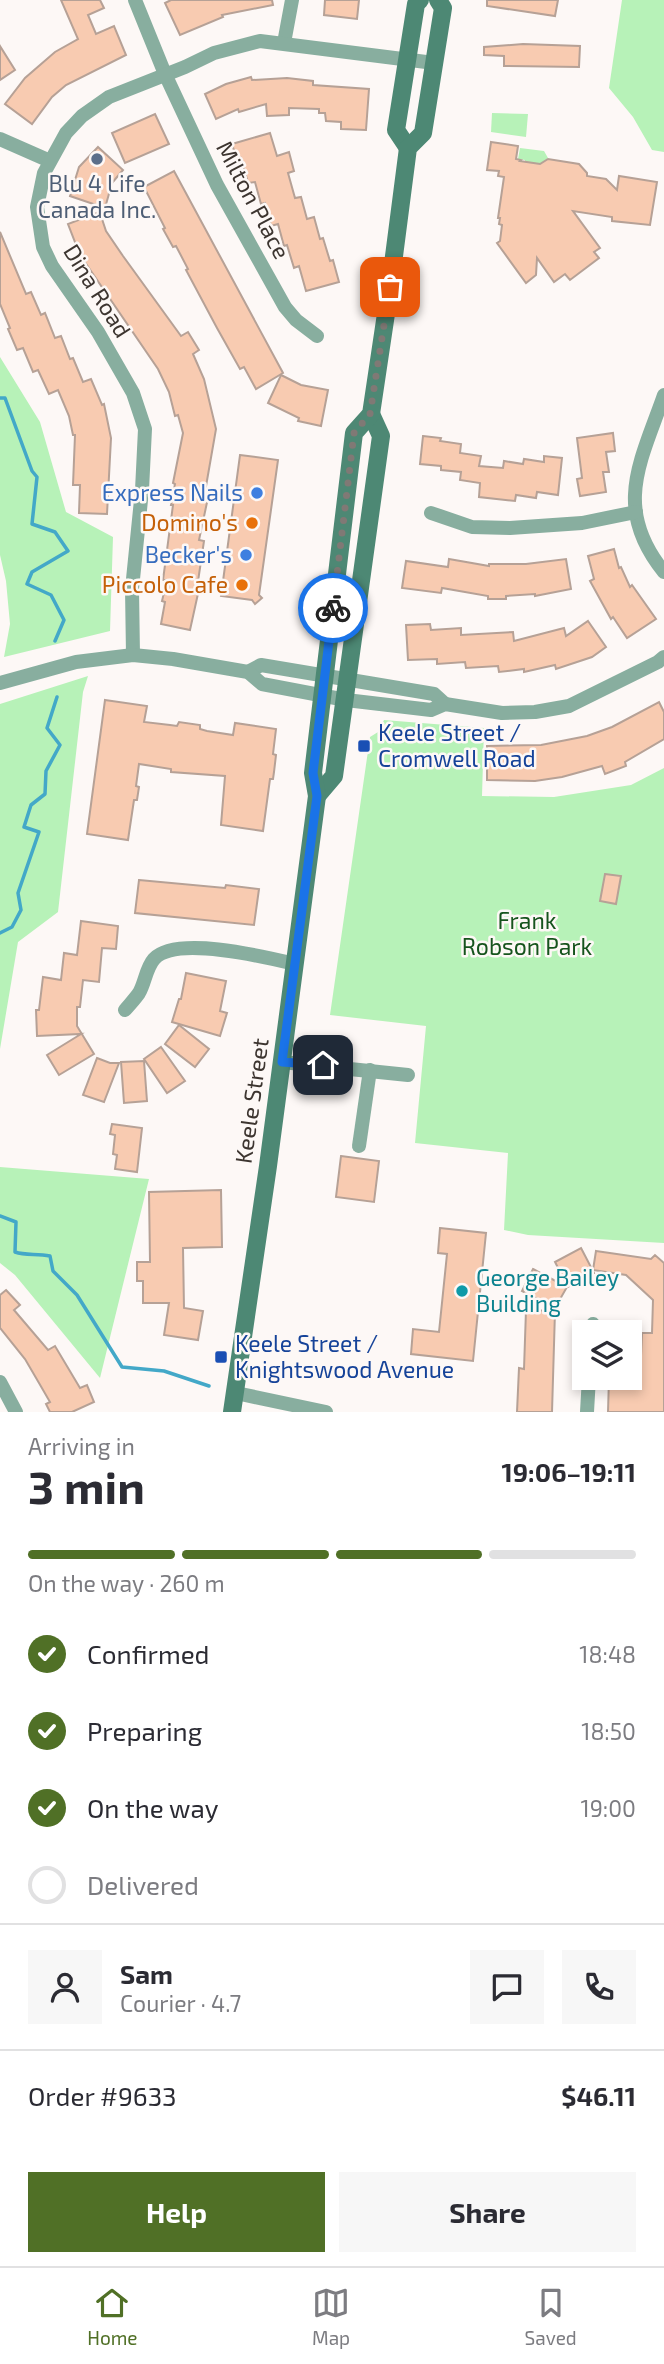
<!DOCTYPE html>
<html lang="en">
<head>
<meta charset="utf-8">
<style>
  :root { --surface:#fff; --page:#f7f7f7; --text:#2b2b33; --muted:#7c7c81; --line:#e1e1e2; --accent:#507026 }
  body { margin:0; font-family:"Exo 2",sans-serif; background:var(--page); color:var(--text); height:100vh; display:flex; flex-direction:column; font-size:26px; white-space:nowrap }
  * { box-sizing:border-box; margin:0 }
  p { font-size:23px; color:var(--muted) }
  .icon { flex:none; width:38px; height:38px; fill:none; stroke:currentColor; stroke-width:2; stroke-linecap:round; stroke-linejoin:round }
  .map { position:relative; height:1412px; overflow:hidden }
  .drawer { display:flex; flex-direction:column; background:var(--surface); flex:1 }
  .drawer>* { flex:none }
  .buttons { position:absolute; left:572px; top:1320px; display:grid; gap:14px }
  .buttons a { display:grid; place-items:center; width:70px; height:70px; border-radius:0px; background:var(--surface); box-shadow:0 4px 10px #0003; font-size:35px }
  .pin { position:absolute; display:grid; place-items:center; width:60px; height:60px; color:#fff; margin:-30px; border-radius:14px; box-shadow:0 4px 10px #0006 }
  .courier { position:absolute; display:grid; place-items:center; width:70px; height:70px; margin:-35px; border:5px solid #1a73e8; border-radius:50%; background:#fff; color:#222; box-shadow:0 2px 9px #0007 }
  .headline em { font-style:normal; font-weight:700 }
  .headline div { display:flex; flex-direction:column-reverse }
  .headline { display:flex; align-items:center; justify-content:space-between; height:119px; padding:0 28px }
  h1 { font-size:46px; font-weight:700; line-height:52px }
  .bar { display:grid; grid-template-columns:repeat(4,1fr); gap:10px 7px; align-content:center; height:84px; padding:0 28px }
  .bar i { height:9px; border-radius:5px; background:var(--line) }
  .bar .selected { background:var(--accent) }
  .bar p { grid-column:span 4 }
  .line { display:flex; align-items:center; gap:18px; padding:0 28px; border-top:2px solid var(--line) }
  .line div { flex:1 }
  .round { display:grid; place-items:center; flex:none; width:74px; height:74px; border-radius:0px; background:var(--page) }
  ol { padding:0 28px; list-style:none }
  li { display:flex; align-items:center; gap:21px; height:77px }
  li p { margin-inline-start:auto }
  li .icon { padding:7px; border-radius:50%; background:var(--accent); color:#fff; stroke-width:4 }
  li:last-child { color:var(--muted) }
  li i { width:38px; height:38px; border:4px solid var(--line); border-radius:50% }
  .button { display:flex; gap:14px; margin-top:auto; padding:14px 28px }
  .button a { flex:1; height:80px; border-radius:0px; background:var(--accent); color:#fff; font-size:28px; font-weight:700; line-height:80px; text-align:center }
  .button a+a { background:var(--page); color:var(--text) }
  .tab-bar { display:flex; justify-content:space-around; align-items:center; height:98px; border-top:2px solid var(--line); background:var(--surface); font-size:19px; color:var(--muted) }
  .tab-bar a { display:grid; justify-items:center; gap:4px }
  .tab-bar .selected { color:var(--accent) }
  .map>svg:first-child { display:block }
  .park { fill:#b7f2b8 }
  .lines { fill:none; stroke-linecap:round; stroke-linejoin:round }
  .stream { stroke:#43a8c8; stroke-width:3.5 }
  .building { fill:#f8cbb1; stroke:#b6a196; stroke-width:2 }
  .minor { stroke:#88ae9f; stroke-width:14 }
  .secondary { stroke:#4d8874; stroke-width:18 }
  .done { stroke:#807975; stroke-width:7; stroke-dasharray:0 12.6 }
  .route { stroke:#1a73e8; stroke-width:9 }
  .service-dot { fill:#5c6f8a; stroke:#fdf8f6; stroke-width:2.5 }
  .shop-dot { fill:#3f7fe0; stroke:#fdf8f6; stroke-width:2.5 }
  .food-dot { fill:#e8710a; stroke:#fdf8f6; stroke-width:2.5 }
  .transit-dot { fill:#1a4fb4; stroke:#fdf8f6; stroke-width:2.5 }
  .culture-dot { fill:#0f9aa8; stroke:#fdf8f6; stroke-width:2.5 }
  .labels { text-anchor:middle; stroke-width:5; stroke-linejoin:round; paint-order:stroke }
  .service-label { font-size:23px; fill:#4e5e75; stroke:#fdf8f6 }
  .street-label { font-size:23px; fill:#3d3530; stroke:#fdf8f6 }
  .shop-label { font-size:23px; fill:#366cbe; stroke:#fdf8f6; text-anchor:end }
  .food-label { font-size:23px; fill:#c56008; stroke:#fdf8f6; text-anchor:end }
  .transit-label { font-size:23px; fill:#164399; stroke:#fdf8f6; text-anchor:start }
  .park-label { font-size:23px; fill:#16541d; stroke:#fdf8f6 }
  .culture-label { font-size:23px; fill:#0d838f; stroke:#fdf8f6; text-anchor:start }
</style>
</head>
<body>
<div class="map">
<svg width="664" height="1412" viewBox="0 0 664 1412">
  <rect width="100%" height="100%" fill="#fdf8f6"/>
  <!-- park -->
  <g class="park">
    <polygon points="622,0 664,0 664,152 652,150 633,117 609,88"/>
    <polygon points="492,113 528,114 526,137 491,132"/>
    <polygon points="520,148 544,151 548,158 536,168 525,166 525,160 518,159"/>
    <polygon points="0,357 40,422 66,512 113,537 110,631 4,657 10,624 6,581 0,555"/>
    <polygon points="88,676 83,692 58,912 18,942 0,1049 0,704"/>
    <polygon points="384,720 484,728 482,796 554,797 631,785 664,768 664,1243 528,1235 504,1230 508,1153 415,1143 426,1026 330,1015 370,737 378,732"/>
    <polygon points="0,1167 149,1179 100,1378 15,1275 0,1263"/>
  </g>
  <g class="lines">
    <!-- stream -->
    <g class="stream">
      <polyline points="0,398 5,398 32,471 37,477 32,524 55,532 68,551 32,572 27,584 51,595 64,620 55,641"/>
      <polyline points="0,933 12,927 21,910 18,893 39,832 24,827 31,805 45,794 46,771 60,745 47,728 57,697"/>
      <path d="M0,1216L16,1222L15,1252C26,1256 37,1253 50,1256L53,1271L77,1295L122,1367L164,1371L209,1386"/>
    </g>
  </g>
  <!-- building -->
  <g class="building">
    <polygon points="61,0 100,0 104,8 88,15 96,34 114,26 126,55 66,85 52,97 32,124 5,104 25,78 55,52 78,39"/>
    <polygon points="171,0 272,0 273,5 222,15 223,17 180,35 165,3"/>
    <polygon points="325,0 359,0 357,19 324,15"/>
    <polygon points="487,0 558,0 555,16 487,6"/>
    <polygon points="523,44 580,46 579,67 504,66 504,56 484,55 484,47"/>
    <polygon points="0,46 15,70 0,80"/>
    <polygon points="251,77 252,80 287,78 313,81 313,85 369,89 366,130 341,129 341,122 326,121 325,113 319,113 319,109 289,108 289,115 267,116 266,104 239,112 238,109 216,119 205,94 226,84"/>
    <polygon points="155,114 169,144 125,163 112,133"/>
    <polygon points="270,133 277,156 289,152 294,171 288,173 295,198 301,197 307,219 314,217 320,239 323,238 330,261 333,260 339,282 306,291 299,266 294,268 287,245 284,246 278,224 271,226 265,203 261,204 255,182 248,183 241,158 237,160 232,144"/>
    <polygon points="491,142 518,146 516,159 521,160 520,161 540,164 548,159 579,164 587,173 587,176 606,179 617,190 619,176 657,182 650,225 612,221 612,217 573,211 600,248 594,252 599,258 570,280 565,274 554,282 537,258 536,275 526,283 497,243 500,241 502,225 499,224 500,218 498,218 504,177 498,176 499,171 487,170"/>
    <polygon points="98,147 123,170 112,183 105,208 70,196 79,167"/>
    <polygon points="174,171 283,373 256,389 244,367 240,369 217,328 186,270 188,269 176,246 173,247 163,229 165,228 144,187"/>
    <polygon points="104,210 102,219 106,231 123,256 181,336 188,332 199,350 193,354 204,379 216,429 205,492 209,493 199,540 204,541 197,588 199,589 190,630 161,624 165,602 162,601 167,580 163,580 173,505 171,505 175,484 173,483 183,433 178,415 175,416 169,392 158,369 80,255 68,224"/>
    <polygon points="0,232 26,294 31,292 41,315 45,313 55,338 61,336 70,359 73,358 83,382 91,379 102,405 104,404 111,438 107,514 79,513 80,485 73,485 75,435 73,435 69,416 58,390 49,394 38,370 33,372 23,348 17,350 8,329 10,328 0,304"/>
    <polygon points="281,375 301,385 328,390 321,426 298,421 299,418 268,403"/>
    <polygon points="613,433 615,451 606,452 609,472 603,472 606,492 580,496 577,479 582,478 577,438"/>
    <polygon points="423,436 441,438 440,441 461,444 460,453 481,456 479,466 503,468 504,461 523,464 524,459 544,462 544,456 562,458 558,495 537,492 536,498 516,495 515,501 479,497 480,483 460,480 461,472 441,470 441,466 420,464"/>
    <polygon points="240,455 278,460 259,595 262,598 255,604 252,600 221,596"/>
    <polygon points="614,549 619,568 621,567 630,587 632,585 656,619 627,638 613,617 611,619 590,581 594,579 588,556"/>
    <polygon points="449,559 489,566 489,564 526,564 566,559 571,589 535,596 535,594 506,596 506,599 488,599 488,596 442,588 441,593 402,588 406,561 448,567"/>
    <polygon points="588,621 606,647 592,657 556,669 555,665 524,672 524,669 499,672 498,666 466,668 465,662 437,664 437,659 408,660 406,625 430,624 431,630 461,628 461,635 513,632 514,641 564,628 566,636"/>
    <polygon points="105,700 147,706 144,722 170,725 177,726 179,722 200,725 200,729 207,731 233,735 235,723 276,729 273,754 276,755 274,772 273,779 270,779 263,831 221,825 225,776 171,772 171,769 139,764 136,786 139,787 137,800 134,800 128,840 87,834"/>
    <polygon points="659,702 664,712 664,739 625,762 626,766 605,774 602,766 562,777 535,781 487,780 487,746 541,745 587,736 612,727"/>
    <polygon points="605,874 621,876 616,904 600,901"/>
    <polygon points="139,880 225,888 226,885 259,889 254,925 135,913"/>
    <polygon points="81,921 118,926 116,949 102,948 99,982 83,980 80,1007 77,1007 77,1026 94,1054 59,1075 47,1055 81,1034 37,1036 36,1010 39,1010 43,977 61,980 64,953 77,955"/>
    <polygon points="186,973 226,981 220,1011 227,1013 220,1036 172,1022 179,999 181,999"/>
    <polygon points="179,1025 209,1049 195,1067 165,1044"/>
    <polygon points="161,1047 185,1081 167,1093 144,1059"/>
    <polygon points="97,1058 110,1063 119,1063 104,1102 83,1095"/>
    <polygon points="144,1061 147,1101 124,1103 121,1062"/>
    <polygon points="112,1124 142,1128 137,1172 115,1169 117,1155 113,1154 115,1135 110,1134"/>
    <polygon points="341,1156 379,1161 374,1202 336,1197"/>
    <polygon points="221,1190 222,1247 183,1248 184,1308 203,1311 198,1340 164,1335 169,1303 143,1303 143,1281 137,1281 137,1262 150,1262 149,1192"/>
    <polygon points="440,1228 486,1233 473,1361 411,1354 413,1329 439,1332 447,1254 438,1253"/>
    <polygon points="581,1248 594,1273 568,1287 555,1262"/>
    <polygon points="596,1251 651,1259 655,1255 664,1263 664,1412 608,1412 609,1378 640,1379 642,1333 652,1333 653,1300 626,1275 593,1270"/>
    <polygon points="533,1269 567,1287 555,1308 522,1291"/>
    <polygon points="6,1290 20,1305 14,1310 48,1350 55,1346 80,1388 87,1385 94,1402 72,1412 50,1412 46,1404 50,1402 39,1383 25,1359 0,1328 0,1295"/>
    <polygon points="526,1310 555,1311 552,1412 517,1412 519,1368 524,1369"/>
  </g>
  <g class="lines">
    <!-- minor -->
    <g class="minor">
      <polyline points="135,0 165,74 217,185 285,307 296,320 317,336"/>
      <polyline points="284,43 292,0"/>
      <polyline points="0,139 50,161"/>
      <path d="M664,395C641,461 612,508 664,572"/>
      <polyline points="431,513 472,527 510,528 582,523 636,512"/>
      <polyline points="133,655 132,589 142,490 145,429 133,393 98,332 52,266 43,247 37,207 44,173 66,133 82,116 109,97 185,67 214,53 260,41 434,63"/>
      <polyline points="248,672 261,665 434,694 445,704"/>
      <polyline points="0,683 76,662 133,655 173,659 248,672 262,684 346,700 431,710 445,704 502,713 535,712 569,706 658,662 664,657"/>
      <path d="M125,1010C129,1005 135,999 139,993C145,983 146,968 154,959C176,935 265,957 295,964"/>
      <polyline points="282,1062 408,1075"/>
      <polyline points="359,1146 370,1070"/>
      <polyline points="592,1332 593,1324"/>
      <polyline points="0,1382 16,1412"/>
      <polyline points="236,1393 326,1412"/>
      <polyline points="587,1412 589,1377"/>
    </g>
    <!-- secondary -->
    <g class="secondary">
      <polyline points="408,148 396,130 416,4 420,0"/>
      <polyline points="317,796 334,776 381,436 371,414"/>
      <polyline points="232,1412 268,1166 317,796 313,773 354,433 371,414 390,287 408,148 423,133 443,8 438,0"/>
    </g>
  </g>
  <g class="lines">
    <!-- done -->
    <polyline class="done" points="333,608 354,433 370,414 390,287"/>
    <!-- route -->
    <polyline class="route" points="323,1065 282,1062 317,796 313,773 333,608"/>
  </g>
  <!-- markers -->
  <circle class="service-dot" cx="97" cy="159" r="7"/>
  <g class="shop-dot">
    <circle cx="257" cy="493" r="7"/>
    <circle cx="246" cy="555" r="7"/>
  </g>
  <g class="food-dot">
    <circle cx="252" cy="523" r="7"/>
    <circle cx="242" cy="585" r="7"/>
  </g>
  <g class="transit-dot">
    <rect x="357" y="739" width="14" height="14" rx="3.5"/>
    <rect x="214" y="1350" width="14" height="14" rx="3.5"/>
  </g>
  <circle class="culture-dot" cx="462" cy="1291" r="7"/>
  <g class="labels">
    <!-- service labels -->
    <g class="service-label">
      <text x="97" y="192">Blu 4 Life<tspan x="97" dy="26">Canada Inc.</tspan></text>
    </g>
    <!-- street labels -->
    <g class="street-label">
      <text transform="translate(253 200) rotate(62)" y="8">Milton Place</text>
      <text transform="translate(97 291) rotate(58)" y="8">Dina Road</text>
      <text transform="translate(252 1101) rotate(-82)" y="8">Keele Street</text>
    </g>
    <!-- shop labels -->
    <g class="shop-label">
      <text x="243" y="501">Express Nails</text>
      <text x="232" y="563">Becker's</text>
    </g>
    <!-- food labels -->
    <g class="food-label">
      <text x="238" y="531">Domino's</text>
      <text x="228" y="593">Piccolo Cafe</text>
    </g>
    <!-- transit labels -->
    <g class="transit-label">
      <text x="378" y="741">Keele Street /<tspan x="378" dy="26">Cromwell Road</tspan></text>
      <text x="235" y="1352">Keele Street /<tspan x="235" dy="26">Knightswood Avenue</tspan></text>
    </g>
    <!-- park labels -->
    <g class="park-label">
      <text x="527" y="929">Frank<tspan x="527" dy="26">Robson Park</tspan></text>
    </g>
    <!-- culture labels -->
    <g class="culture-label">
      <text x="476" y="1286">George Bailey<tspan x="476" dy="26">Building</tspan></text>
    </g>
  </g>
</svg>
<div class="buttons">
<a><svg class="icon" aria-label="layers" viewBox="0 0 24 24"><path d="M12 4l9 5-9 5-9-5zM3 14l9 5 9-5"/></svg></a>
</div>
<div class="pin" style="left:390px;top:287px;background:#ea580c"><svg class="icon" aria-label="bag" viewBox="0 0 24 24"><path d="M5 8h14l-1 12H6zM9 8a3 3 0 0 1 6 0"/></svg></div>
<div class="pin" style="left:323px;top:1065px;background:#1f2937"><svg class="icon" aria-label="home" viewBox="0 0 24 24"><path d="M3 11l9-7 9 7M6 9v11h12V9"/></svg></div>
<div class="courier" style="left:333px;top:608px"><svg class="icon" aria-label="bike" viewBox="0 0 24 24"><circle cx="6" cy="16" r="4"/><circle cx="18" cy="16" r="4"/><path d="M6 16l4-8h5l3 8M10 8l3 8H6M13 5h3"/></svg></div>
</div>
<section class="drawer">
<div class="headline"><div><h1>3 min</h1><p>Arriving in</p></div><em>19:06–19:11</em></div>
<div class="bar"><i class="selected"></i><i class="selected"></i><i class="selected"></i><i></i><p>On the way · 260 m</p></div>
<ol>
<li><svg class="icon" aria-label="check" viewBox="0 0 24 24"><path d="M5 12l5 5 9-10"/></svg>Confirmed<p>18:48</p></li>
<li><svg class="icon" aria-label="check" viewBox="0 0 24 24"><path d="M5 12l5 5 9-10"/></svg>Preparing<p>18:50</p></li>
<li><svg class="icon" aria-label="check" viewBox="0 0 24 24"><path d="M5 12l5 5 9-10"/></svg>On the way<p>19:00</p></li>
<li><i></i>Delivered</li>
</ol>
<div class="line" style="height:126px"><a class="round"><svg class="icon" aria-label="person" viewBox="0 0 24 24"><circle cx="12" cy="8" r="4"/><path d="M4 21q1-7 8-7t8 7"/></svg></a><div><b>Sam</b><p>Courier · 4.7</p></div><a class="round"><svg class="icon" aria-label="chat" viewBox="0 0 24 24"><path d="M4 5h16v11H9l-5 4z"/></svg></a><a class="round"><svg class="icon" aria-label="phone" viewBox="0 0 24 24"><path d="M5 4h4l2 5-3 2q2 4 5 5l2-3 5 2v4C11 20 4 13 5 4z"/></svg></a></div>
<div class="line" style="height:91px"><div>Order #9633</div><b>$46.11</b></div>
<div class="button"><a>Help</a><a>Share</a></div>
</section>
<nav class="tab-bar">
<a class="selected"><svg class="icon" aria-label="home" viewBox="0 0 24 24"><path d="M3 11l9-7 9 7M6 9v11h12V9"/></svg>Home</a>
<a><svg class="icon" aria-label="map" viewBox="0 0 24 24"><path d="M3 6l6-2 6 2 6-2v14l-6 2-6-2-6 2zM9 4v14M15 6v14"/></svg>Map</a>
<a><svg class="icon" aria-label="saved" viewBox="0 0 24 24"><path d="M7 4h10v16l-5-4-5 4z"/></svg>Saved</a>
</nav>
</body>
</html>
